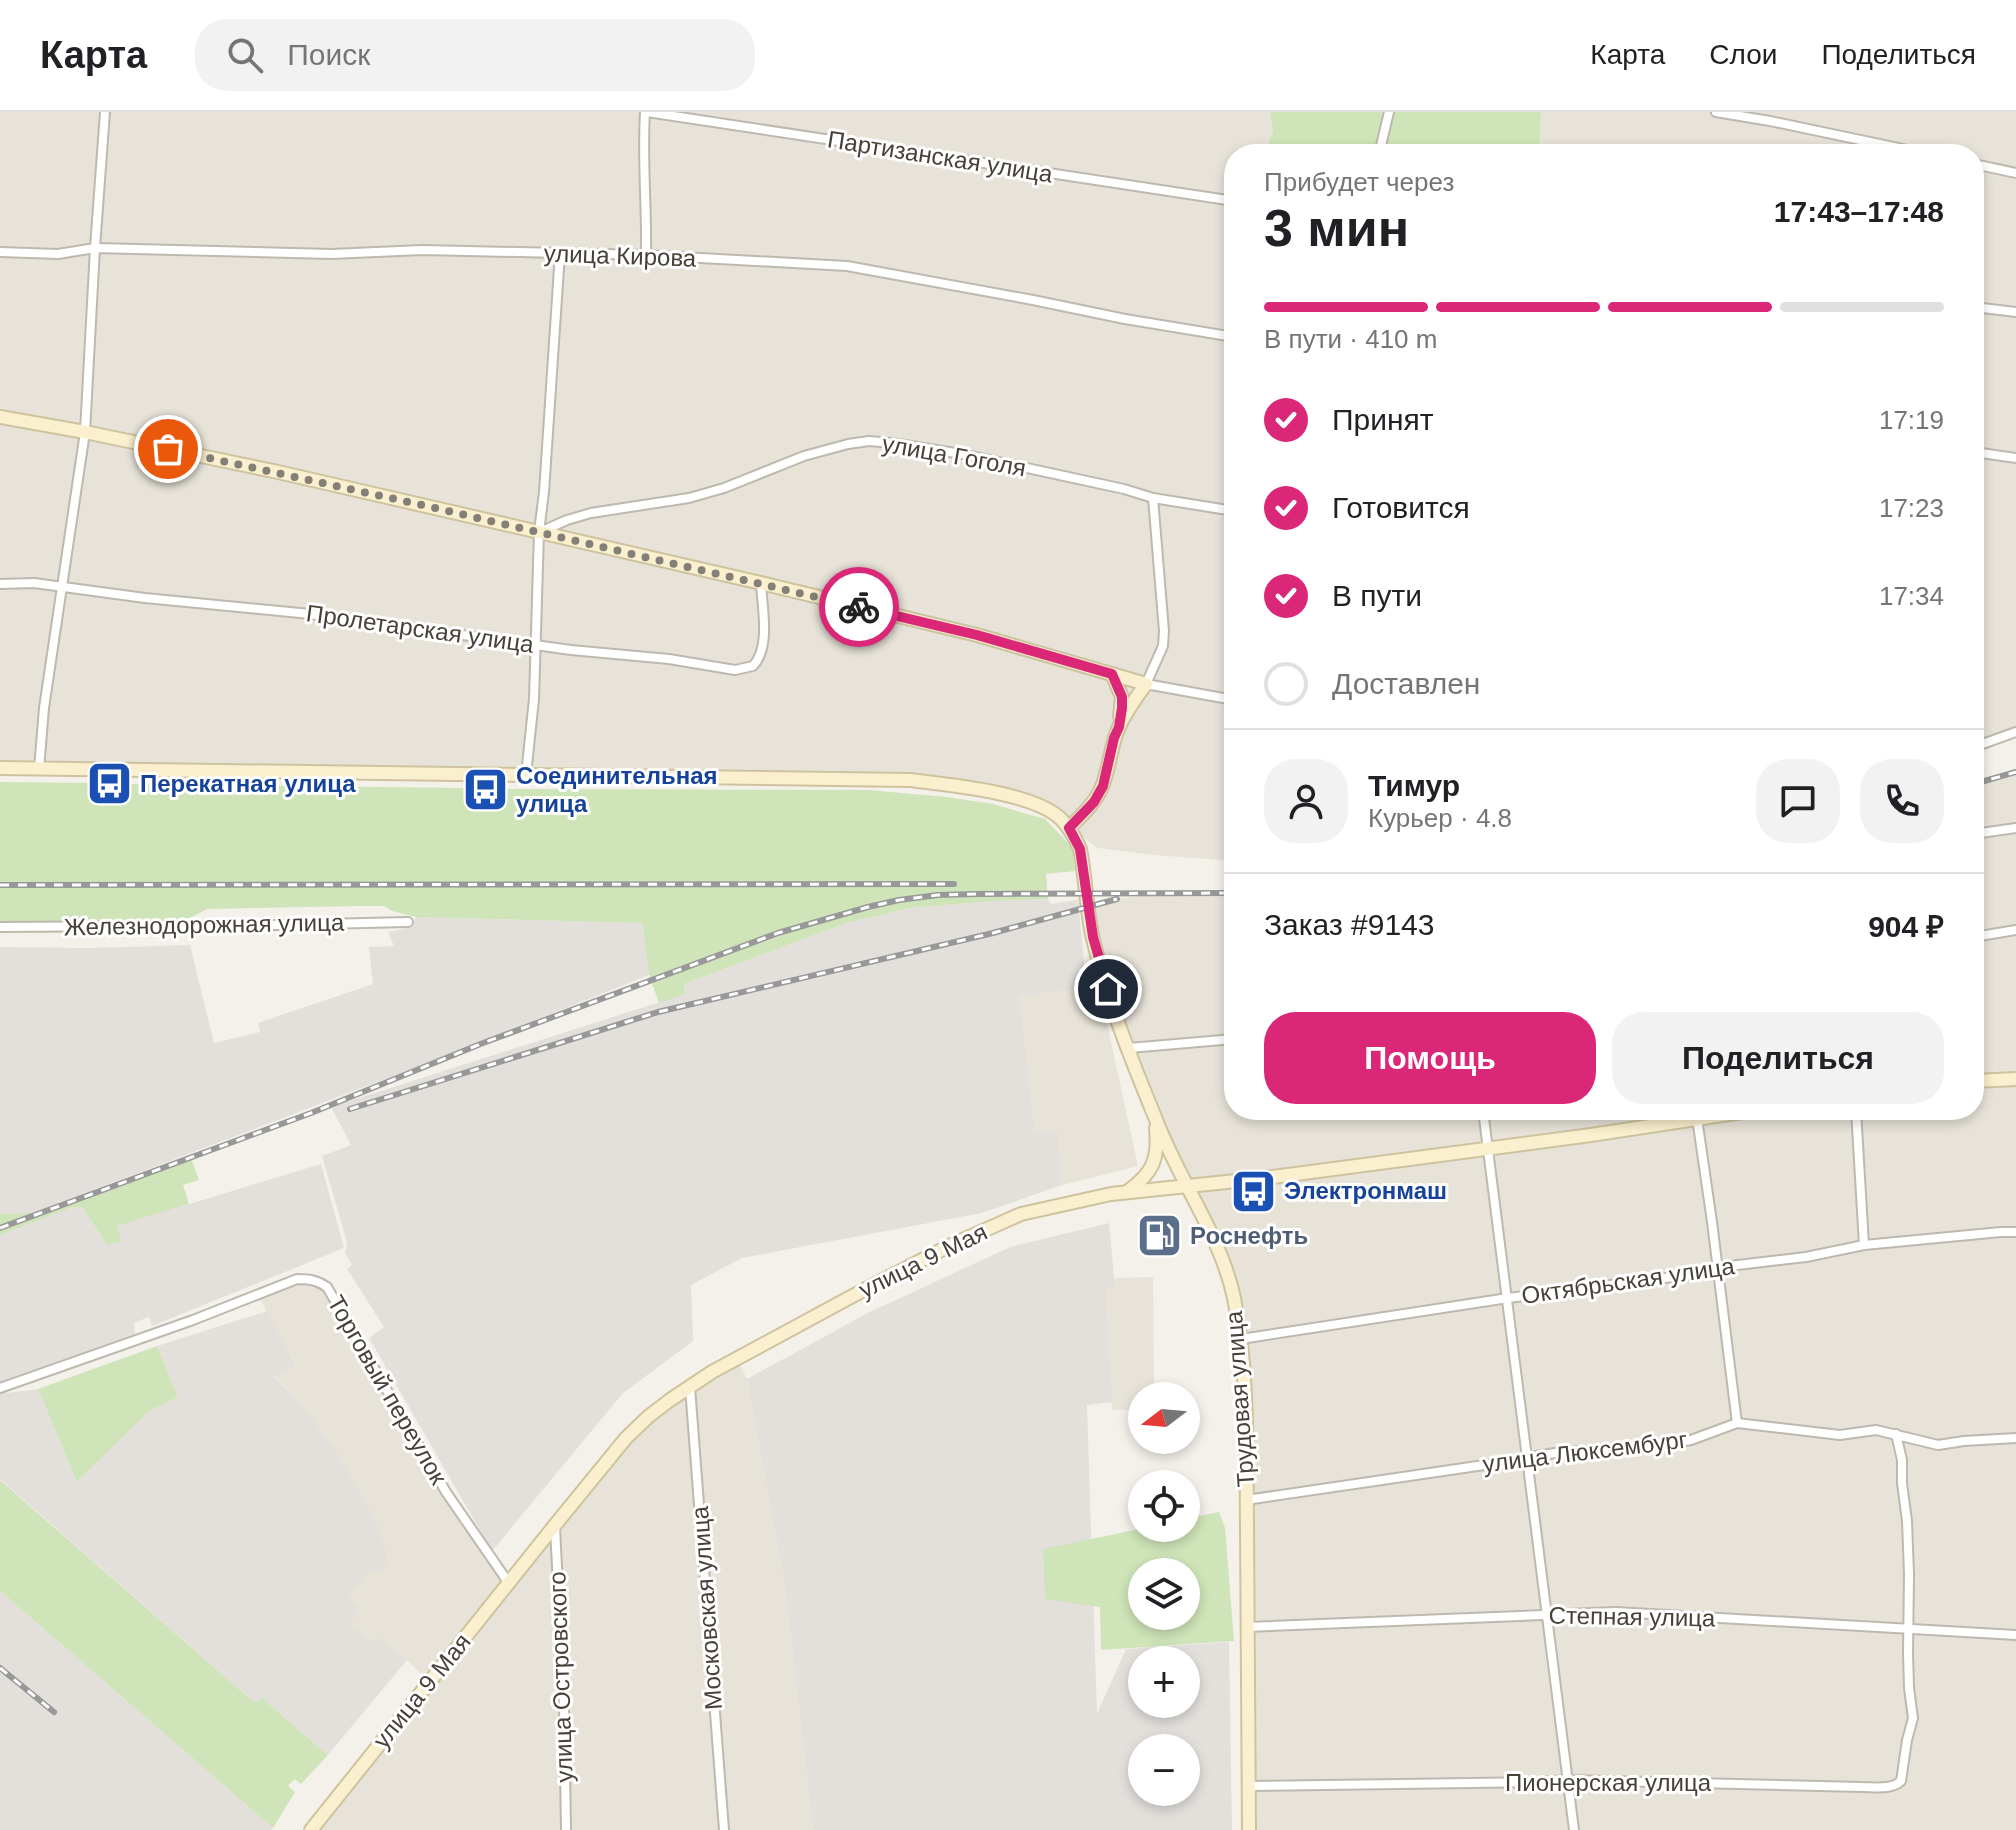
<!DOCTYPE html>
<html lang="ru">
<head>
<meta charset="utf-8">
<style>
  :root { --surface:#fff; --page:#f2f2f2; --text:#202124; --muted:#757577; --line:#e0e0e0; --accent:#db2777 }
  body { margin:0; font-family:Arial,sans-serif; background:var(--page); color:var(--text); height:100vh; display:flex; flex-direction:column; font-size:30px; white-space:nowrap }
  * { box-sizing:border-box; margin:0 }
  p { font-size:26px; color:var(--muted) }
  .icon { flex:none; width:44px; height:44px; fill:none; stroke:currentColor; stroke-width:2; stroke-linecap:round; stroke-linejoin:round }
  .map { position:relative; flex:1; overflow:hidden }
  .drawer { position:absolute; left:1224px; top:32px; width:760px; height:976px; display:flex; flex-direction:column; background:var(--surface); border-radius:32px; box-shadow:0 4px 12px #0003 }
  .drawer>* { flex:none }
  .needle { width:52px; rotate:254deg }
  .tools { position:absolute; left:1128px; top:1270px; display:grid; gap:16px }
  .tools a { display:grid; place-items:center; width:72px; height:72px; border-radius:50%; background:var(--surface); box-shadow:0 4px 12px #0003; font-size:40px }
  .pin { position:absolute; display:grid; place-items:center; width:68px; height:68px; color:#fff; margin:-34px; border:4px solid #fff; border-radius:50%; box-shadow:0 2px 8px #0007 }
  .courier { position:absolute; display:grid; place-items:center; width:80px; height:80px; margin:-40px; border:6px solid #db2777; border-radius:50%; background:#fff; color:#222; box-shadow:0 2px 10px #0007 }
  .headline em { font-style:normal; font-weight:700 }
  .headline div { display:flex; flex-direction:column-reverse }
  .headline { display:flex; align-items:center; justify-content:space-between; height:136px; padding:0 40px }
  h1 { font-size:52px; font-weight:700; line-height:60px }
  .bar { display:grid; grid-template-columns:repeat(4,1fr); gap:12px 8px; align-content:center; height:96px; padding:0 40px }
  .bar i { height:10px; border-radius:6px; background:var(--line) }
  .bar .active { background:var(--accent) }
  .bar p { grid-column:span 4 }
  .line { display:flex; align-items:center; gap:20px; padding:0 40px; border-top:2px solid var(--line) }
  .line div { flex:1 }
  .round { display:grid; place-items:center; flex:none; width:84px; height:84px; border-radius:32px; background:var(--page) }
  ol { padding:0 40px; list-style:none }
  li { display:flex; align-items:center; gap:24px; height:88px }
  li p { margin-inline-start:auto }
  li .icon { padding:8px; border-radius:50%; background:var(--accent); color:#fff; stroke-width:4 }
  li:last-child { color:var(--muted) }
  li i { width:44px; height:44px; border:4px solid var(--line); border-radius:50% }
  .primary-button { display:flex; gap:16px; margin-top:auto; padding:16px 40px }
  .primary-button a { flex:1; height:92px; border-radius:32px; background:var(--accent); color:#fff; font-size:32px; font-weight:700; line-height:92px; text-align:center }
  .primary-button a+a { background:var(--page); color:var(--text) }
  header { display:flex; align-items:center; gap:48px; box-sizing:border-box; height:112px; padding:0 40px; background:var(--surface); border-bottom:2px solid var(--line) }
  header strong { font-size:38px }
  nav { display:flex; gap:44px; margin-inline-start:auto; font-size:28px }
  .search { width:560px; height:72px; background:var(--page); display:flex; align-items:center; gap:20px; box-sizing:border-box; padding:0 28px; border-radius:32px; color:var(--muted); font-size:30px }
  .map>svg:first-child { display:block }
  .residential { fill:#e7e3d9 }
  .industrial { fill:#e3e0dc; fill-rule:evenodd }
  .green { fill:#cfe4b8; fill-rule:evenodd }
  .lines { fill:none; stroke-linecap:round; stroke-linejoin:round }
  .street-casing { stroke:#beb9ae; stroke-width:12 }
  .secondary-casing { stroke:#cfc39f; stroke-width:16 }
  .street { stroke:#fff; stroke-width:8 }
  .secondary { stroke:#faf0cf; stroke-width:12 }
  .rail-casing { stroke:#989898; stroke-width:6 }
  .rail { stroke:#fff; stroke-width:3; stroke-dasharray:9; stroke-linecap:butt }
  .done { stroke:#847f77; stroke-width:8; stroke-dasharray:0 14.4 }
  .route { stroke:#db2777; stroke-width:10 }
  .labels { text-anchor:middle; stroke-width:6; stroke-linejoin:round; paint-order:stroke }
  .street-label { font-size:24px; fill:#474239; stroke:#fff }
  .transit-label { font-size:24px; font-weight:bold; fill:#164399; stroke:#fff; text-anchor:start }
  .service-label { font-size:24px; font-weight:bold; fill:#4e5e75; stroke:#fff; text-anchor:start }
</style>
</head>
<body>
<header>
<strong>Карта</strong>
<div class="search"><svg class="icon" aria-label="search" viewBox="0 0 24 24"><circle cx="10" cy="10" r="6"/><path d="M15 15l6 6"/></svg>Поиск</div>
<nav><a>Карта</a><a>Слои</a><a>Поделиться</a></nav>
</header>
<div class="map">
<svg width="2016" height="1718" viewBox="0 0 2016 1718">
  <rect width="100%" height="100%" fill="#f4f1eb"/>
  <!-- residential -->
  <g class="residential">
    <polygon points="0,0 1270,0 1273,19 1265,42 1234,42 1234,749 1154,743 1098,736 1041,694 937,671 0,656"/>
    <polygon points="1541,0 2016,0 2016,620 1974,635 1974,42 1539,42"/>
    <polygon points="2016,660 2016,1718 1249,1718 1247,1344 1234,1187 1129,936 1087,794 1118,787 1160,781 1234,781 1234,998 1974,998 1974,672"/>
    <polygon points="1081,877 1086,893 1097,892 1103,893 1138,1054 1062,1073 1058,1020 1035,1021 1020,884"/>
    <polygon points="1153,1165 1154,1284 1142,1284 1142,1297 1112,1298 1106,1174 1115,1174 1115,1166"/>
    <polygon points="297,1167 321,1170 446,1380 508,1470 626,1326 737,1247 747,1267 785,1474 813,1718 311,1718 429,1570 407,1548 379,1525 372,1528 350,1513 348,1485 369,1459 304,1296 275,1264 296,1252 257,1182"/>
  </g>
  <!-- industrial -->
  <g class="industrial">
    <polygon points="1048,787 1051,792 1078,788 1086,871 1081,872 1081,877 1020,884 1035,1020 1058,1019 1062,1073 982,1101 742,1146 691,1173 693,1229 623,1281 492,1439 369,1226 384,1215 347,1157 352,1153 345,1141 347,1130 322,1044 351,1033 331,995 685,882 684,872 849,810 912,796 993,789"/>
    <polygon points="416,805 642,811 649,863 435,948 33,1101 0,1102 0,835 89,836 190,833 214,931 260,920 258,911 373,872 369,835 394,834 388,820 412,815"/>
    <polygon points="321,1052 344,1136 152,1214 149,1205 134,1211 135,1222 0,1270 0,1123 73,1095 82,1095 107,1133 116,1114"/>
    <path d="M1109,1111L1115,1174L1106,1175L1112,1290L1087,1293L1097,1602L1126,1537L1229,1530L1232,1718H813L785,1474L747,1267L868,1201L1010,1135ZM1142,1548H1186V1592H1142ZM1142,1636H1186V1680H1142Z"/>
    <polygon points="267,1199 296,1253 275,1265 304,1296 334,1336 376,1409 386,1439 387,1454 379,1459 369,1459 349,1484 359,1496 350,1513 372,1528 379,1525 407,1548 328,1643 262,1586 255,1591 0,1367 0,1276 6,1281 38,1277 77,1370 149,1299 178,1285 157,1234"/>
    <polygon points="0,1479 273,1716 271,1718 0,1718"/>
  </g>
  <!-- green -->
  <g class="green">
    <polygon points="1270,0 1541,0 1539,42 1265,42 1273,19"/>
    <polygon points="0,670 96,671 97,677 105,680 114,672 466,676 479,688 491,677 868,678 947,685 993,692 1045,707 1072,735 1075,759 1046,762 1048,787 993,789 912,796 849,810 684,872 685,882 659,891 649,863 642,811 416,805 392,799 384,794 360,794 207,797 192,805 186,815 0,815"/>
    <polygon points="190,1043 199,1068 183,1073 189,1092 117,1114 121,1129 107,1133 82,1095 73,1095 0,1123 0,1102 33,1101"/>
    <polygon points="157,1234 178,1285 149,1299 77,1370 38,1277"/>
    <polygon points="0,1368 255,1591 262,1586 328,1643 301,1672 295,1667 288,1674 295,1680 273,1716 0,1479"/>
    <path d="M1219,1400L1225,1416L1234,1529L1101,1538L1100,1495L1045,1487L1043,1437L1144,1416H1186V1407ZM1142,1460H1186V1504H1142Z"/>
  </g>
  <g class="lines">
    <defs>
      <g id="street">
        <path d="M645,0C642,48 647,96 646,143"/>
        <polyline points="647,0 1234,89"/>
        <polyline points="1716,0 1770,9 1927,42"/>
        <polyline points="1379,42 1389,0"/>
        <polyline points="1974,52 2016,61"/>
        <polyline points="0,140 58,142 95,136 331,142 422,138 560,141 646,143 847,154 1033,188 1125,207 1234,225"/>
        <polyline points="1974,195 2016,200"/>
        <polyline points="1974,340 2016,346"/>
        <polyline points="1153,386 1164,519 1163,534 1146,572 1234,588"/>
        <polyline points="540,420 567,408 591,401 689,386 724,376 804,344 848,332 869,329 892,331 962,342 1124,377 1153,386 1234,399"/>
        <path d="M0,472L34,471L145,486L310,502L571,538L669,547L735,558L753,554C771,535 762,495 761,471"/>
        <polyline points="1974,635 2016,620"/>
        <polyline points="39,657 44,596 85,320 95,136 105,0"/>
        <polyline points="526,663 534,587 539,420 544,380 560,141"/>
        <polyline points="1974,722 2016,716"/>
        <polyline points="0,815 279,813 408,810"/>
        <polyline points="1974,825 2016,818"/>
        <polyline points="1129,936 1234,927"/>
        <polyline points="1483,998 1574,1718"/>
        <polyline points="1856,998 1864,1133"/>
        <polyline points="1697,1006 1712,1110 1737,1311"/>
        <polyline points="1241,1227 1508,1186 1704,1161 1729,1154 1806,1145 1864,1133 2001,1120 2016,1120"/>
        <polyline points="690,1275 724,1718"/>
        <path d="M0,1276L193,1208L297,1167C309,1167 317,1168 327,1175L446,1380L508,1470"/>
        <polyline points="1246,1388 1491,1352 1517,1351 1536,1344 1555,1341 1624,1336 1679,1330 1691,1328 1737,1311 1840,1323 1876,1318 1938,1333 1964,1329 2016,1326"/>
        <polyline points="555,1415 564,1595 566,1718"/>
        <polyline points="1247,1515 1616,1500 2016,1523"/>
        <path d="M1249,1674L1536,1670L1567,1668L1862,1675C1875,1675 1891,1678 1901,1669L1907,1628L1913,1606L1909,1576L1908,1541L1909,1462L1907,1409L1902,1371V1348L1896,1322"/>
      </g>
      <g id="secondary">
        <path d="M0,305L85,320L278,360L761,471L977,523L1146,572C1136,586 1126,599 1119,615C1110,634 1110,657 1101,677C1094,692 1081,704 1069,716"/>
        <polyline points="1112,562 1122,585 1120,604"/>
        <path d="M0,656L910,668C949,673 1031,680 1060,706C1069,715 1075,725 1080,737C1086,767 1086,797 1093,827C1108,891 1134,954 1159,1015C1182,1073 1221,1125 1234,1186C1249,1261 1246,1339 1247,1415C1247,1516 1248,1617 1249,1718"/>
        <polyline points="1974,969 2016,967"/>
        <path d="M1128,1079C1153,1061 1159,1047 1156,1016"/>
        <polyline points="311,1718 555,1413 626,1326 649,1304 670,1288 712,1260 860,1180 949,1134 1021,1102 1111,1082 1265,1066 1591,1023 1755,998"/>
      </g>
    </defs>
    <!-- street casing -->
    <use href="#street" class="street-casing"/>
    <!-- secondary casing -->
    <use href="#secondary" class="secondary-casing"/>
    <!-- street -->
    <use href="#street" class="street"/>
    <!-- secondary -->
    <use href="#secondary" class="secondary"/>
    <defs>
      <g id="rail">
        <polyline points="1974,672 2016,660"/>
        <polyline points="0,773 954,772"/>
        <polyline points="350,997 658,900 993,821 1117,787"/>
        <polyline points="0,1116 311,1001 483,931 778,821 868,795 899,788 938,783 977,782 1234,781"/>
        <polyline points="0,1556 54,1600"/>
      </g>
    </defs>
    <!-- rail casing -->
    <use href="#rail" class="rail-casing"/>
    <!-- rail -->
    <use href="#rail" class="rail"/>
  </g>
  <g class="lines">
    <!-- done -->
    <polyline class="done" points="168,337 422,393 859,495"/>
    <!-- route -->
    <polyline class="route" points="859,495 977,523 1112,562 1122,585 1122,596 1119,615 1114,626 1103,674 1094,690 1069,716 1080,737 1093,825 1108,877"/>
  </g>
  <!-- icons -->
  <defs>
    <symbol id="bus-square" viewBox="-11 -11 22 22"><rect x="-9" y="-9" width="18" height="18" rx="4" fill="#1a4fb4" stroke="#fff"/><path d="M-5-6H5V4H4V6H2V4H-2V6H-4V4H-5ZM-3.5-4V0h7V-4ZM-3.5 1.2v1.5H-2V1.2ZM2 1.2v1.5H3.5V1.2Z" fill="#fff"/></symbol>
    <symbol id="fuel-square" viewBox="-11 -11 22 22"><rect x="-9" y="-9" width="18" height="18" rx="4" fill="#5c6f8a" stroke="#fff"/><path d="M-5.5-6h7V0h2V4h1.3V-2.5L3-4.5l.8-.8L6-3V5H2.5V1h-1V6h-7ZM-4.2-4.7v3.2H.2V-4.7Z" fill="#fff"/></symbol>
  </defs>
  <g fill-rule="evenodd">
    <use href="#bus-square" x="84" y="646" width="51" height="51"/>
    <use href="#bus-square" x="460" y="652" width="51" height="51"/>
    <use href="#bus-square" x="1228" y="1054" width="51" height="51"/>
    <use href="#fuel-square" x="1134" y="1098" width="51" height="51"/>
  </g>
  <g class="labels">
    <!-- street labels -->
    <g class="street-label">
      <text transform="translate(940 45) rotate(9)" y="8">Партизанская улица</text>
      <text transform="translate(620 144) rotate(2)" y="8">улица Кирова</text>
      <text transform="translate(954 344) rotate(10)" y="8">улица Гоголя</text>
      <text transform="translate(420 517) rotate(8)" y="8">Пролетарская улица</text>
      <text transform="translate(204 813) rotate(-1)" y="8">Железнодорожная улица</text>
      <text transform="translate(923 1149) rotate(-26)" y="8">улица 9 Мая</text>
      <text transform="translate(1628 1169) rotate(-8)" y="8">Октябрьская улица</text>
      <text transform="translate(387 1278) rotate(60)" y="8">Торговый переулок</text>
      <text transform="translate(1240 1287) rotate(-94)" y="8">Трудовая улица</text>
      <text transform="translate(1585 1340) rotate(-7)" y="8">улица Люксембург</text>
      <text transform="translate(707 1496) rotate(-94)" y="8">Московская улица</text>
      <text transform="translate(1632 1505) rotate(1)" y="8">Степная улица</text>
      <text transform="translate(561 1565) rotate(-92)" y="8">улица Островского</text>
      <text transform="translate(422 1579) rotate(-51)" y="8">улица 9 Мая</text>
      <text x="1608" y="1679">Пионерская улица</text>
    </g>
    <!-- transit labels -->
    <g class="transit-label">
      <text x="516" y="672">Соединительная<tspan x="516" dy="28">улица</tspan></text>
      <text x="140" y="680">Перекатная улица</text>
      <text x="1284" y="1087">Электронмаш</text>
    </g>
    <!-- service labels -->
    <g class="service-label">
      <text x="1190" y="1132">Роснефть</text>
    </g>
  </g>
</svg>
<div class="tools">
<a><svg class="needle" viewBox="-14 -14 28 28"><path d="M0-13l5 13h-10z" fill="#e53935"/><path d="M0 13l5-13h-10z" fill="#757577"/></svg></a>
<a><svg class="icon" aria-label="locate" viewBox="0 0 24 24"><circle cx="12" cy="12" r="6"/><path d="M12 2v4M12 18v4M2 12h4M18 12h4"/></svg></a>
<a><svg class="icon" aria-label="layers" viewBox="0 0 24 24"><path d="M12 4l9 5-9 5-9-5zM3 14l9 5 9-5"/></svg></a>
<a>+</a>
<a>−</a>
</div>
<div class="pin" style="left:168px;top:337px;background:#ea580c"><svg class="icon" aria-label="bag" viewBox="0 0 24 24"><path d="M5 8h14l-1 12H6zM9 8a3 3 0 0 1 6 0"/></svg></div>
<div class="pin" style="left:1108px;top:877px;background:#1f2937"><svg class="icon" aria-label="home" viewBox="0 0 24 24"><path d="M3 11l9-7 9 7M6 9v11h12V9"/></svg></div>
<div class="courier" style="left:859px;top:495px"><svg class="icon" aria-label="bike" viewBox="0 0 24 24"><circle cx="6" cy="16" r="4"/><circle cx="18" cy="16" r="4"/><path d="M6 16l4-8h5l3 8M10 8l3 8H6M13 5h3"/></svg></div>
<section class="drawer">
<div class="headline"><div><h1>3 мин</h1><p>Прибудет через</p></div><em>17:43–17:48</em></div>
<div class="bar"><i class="active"></i><i class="active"></i><i class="active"></i><i></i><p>В пути · 410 m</p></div>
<ol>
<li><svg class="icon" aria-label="check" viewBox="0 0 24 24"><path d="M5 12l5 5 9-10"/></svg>Принят<p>17:19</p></li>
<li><svg class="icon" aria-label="check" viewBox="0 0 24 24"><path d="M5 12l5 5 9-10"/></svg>Готовится<p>17:23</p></li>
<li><svg class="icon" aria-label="check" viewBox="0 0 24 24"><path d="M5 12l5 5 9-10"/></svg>В пути<p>17:34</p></li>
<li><i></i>Доставлен</li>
</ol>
<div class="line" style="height:144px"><a class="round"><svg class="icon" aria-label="person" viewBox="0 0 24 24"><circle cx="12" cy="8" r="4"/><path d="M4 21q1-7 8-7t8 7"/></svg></a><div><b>Тимур</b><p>Курьер · 4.8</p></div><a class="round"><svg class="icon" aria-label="chat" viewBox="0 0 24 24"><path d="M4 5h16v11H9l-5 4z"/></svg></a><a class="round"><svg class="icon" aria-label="phone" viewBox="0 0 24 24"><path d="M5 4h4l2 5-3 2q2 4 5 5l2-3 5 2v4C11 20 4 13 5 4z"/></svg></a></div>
<div class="line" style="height:104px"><div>Заказ #9143</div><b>904 ₽</b></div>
<div class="primary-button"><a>Помощь</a><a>Поделиться</a></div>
</section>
</div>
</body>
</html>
